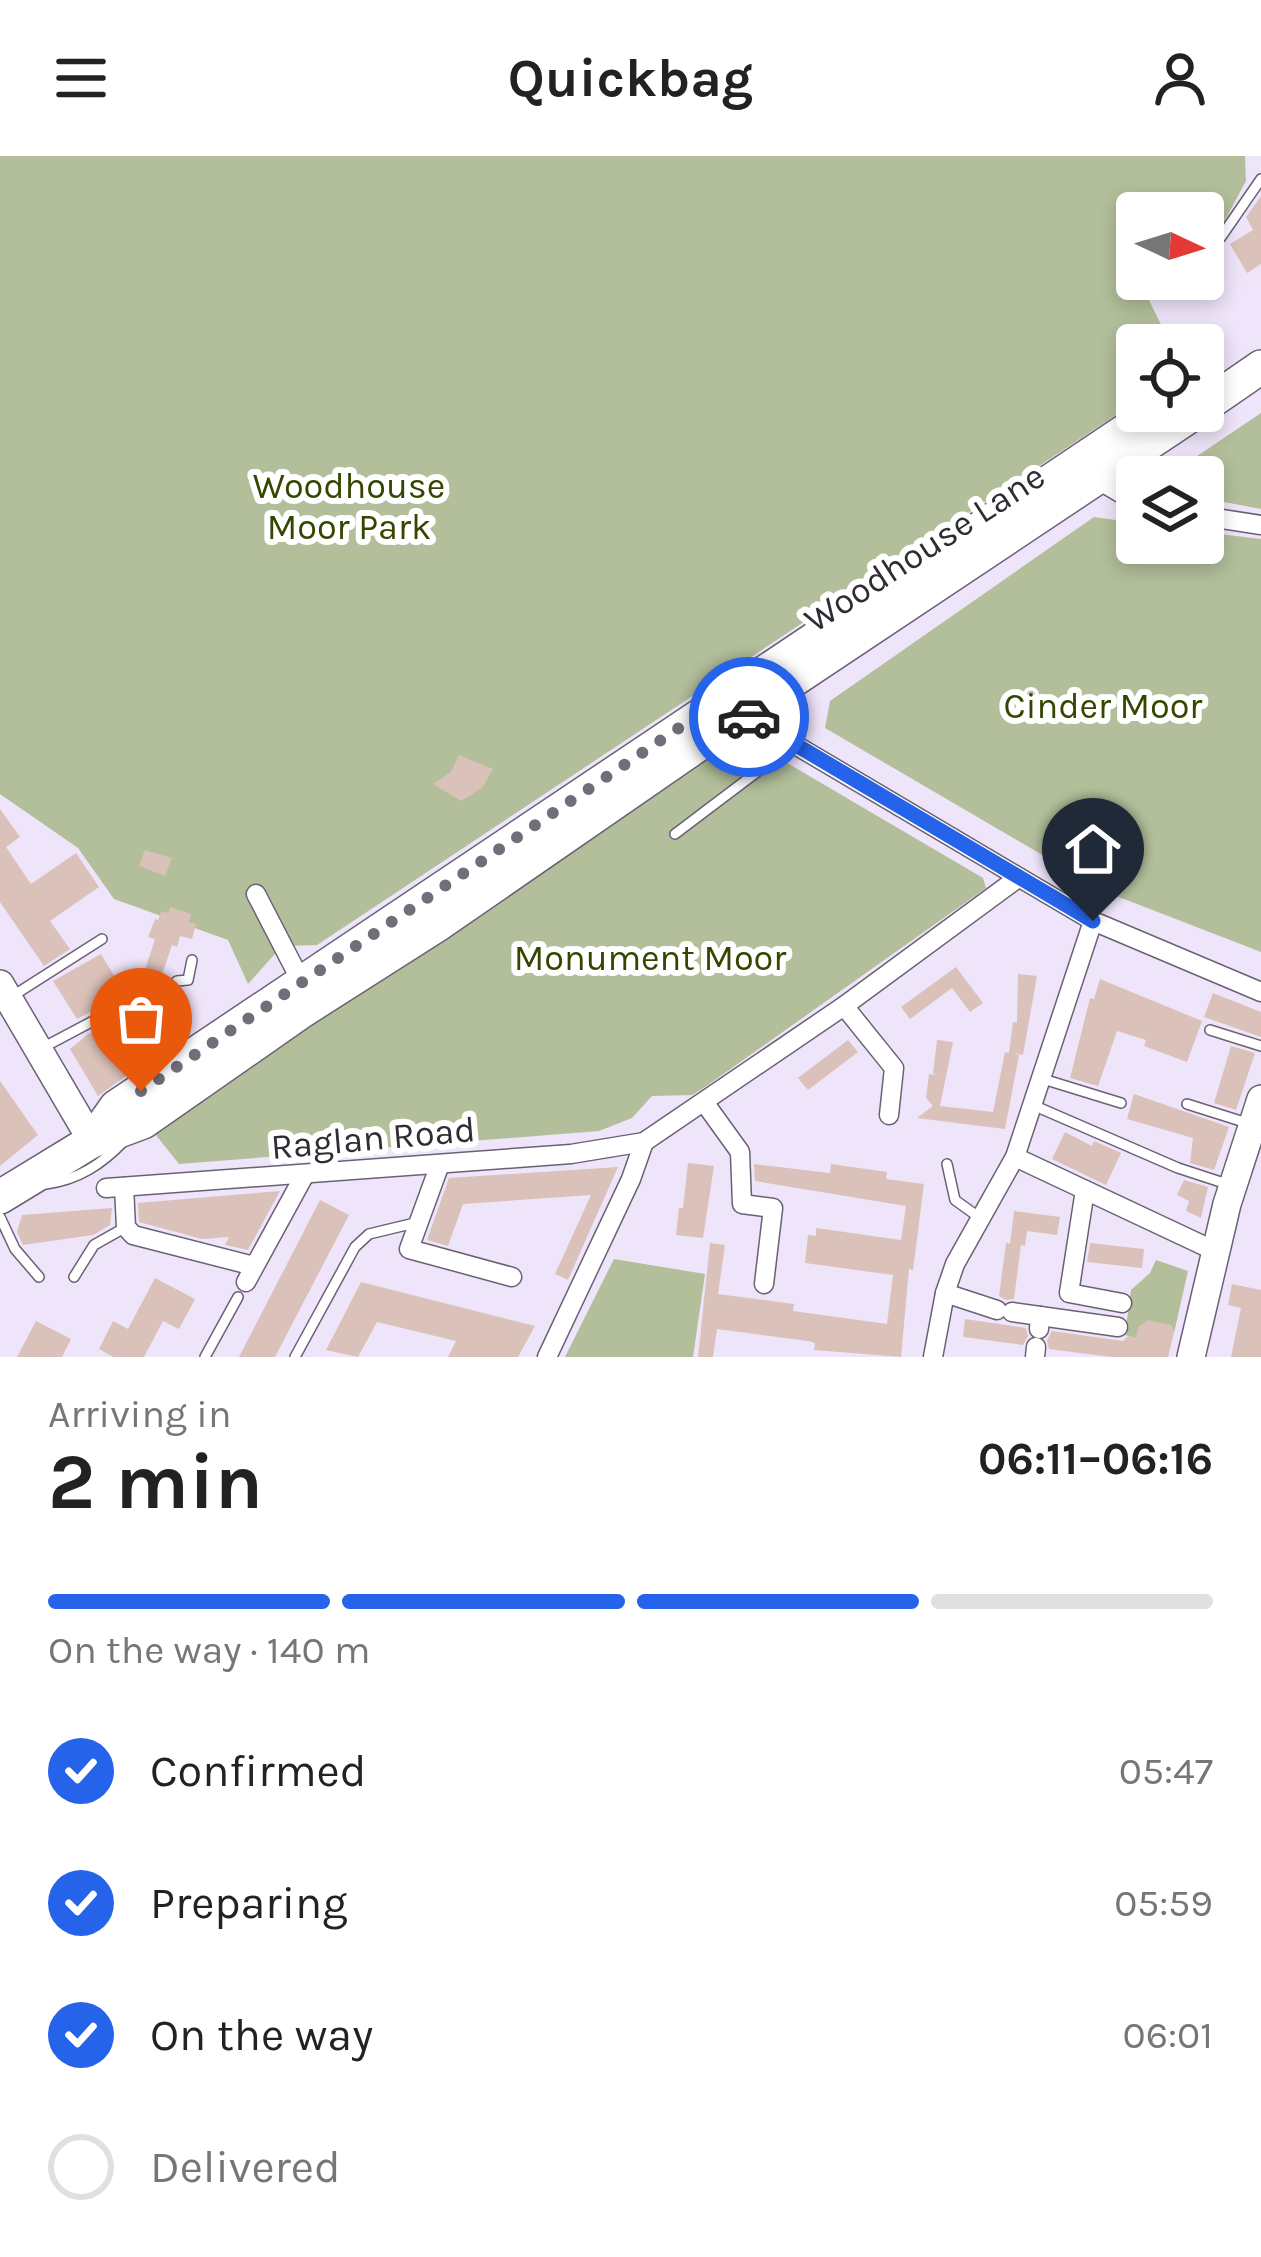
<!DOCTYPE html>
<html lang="en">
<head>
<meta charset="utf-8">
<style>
  :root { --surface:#fff; --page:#f6f6f6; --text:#222; --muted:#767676; --line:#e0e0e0; --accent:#2563eb }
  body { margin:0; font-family:Karla,sans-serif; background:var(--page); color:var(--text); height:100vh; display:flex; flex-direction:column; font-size:45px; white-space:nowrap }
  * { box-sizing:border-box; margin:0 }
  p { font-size:39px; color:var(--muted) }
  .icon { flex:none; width:66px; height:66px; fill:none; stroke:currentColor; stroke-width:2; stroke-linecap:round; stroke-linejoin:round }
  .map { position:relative; height:1201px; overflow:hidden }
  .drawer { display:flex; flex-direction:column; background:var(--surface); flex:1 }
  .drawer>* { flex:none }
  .needle { width:78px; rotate:94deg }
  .controls { position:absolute; left:1116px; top:36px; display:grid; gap:24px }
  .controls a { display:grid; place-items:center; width:108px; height:108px; border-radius:12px; background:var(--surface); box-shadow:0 6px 18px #0003; font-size:60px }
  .pin { position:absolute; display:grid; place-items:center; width:102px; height:102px; color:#fff; margin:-123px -51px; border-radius:50% 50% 50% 0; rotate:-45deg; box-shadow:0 0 12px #0007 }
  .pin .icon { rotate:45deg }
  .courier { position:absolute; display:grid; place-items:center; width:120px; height:120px; margin:-60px; border:9px solid #2563eb; border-radius:50%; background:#fff; color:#222; box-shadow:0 3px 15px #0007 }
  .headline em { font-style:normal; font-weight:700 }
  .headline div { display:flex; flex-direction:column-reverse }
  .headline { display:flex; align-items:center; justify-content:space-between; height:204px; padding:0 48px }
  h1 { font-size:78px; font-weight:700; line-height:90px }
  .bar { display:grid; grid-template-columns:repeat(4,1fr); gap:18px 12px; align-content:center; height:144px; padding:0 48px }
  .bar i { height:15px; border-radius:9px; background:var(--line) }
  .bar .selected { background:var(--accent) }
  .bar p { grid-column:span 4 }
  ol { padding:0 48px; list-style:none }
  li { display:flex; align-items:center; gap:36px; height:132px }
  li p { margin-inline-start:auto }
  li .icon { padding:12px; border-radius:50%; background:var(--accent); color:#fff; stroke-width:4 }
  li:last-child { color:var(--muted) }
  li i { width:66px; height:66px; border:6px solid var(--line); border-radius:50% }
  header { display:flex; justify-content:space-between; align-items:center; height:156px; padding:0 48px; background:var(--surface); font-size:54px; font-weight:700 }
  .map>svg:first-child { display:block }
  .green { fill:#b2bf9a }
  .building { fill:#dac1b9 }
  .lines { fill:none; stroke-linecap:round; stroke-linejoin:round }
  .lane-casing { stroke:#6a6174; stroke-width:12 }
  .street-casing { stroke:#6a6174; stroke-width:21 }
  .secondary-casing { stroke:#6a6174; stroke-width:30 }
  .highway-casing { stroke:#6a6174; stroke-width:36 }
  .lane { stroke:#fff; stroke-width:9 }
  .street { stroke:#fff; stroke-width:18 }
  .secondary { stroke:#fff; stroke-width:27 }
  .highway { stroke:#fff; stroke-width:33 }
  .done { stroke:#736d79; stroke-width:12; stroke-dasharray:0 21.6 }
  .route { stroke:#2563eb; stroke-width:15 }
  .labels { text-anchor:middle; stroke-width:12; stroke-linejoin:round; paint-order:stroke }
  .park-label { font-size:36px; fill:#354600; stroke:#fff }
  .street-label { font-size:36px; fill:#302c34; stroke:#fff }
</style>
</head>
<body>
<header><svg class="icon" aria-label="menu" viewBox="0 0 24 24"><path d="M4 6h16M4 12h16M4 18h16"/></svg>Quickbag<svg class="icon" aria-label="person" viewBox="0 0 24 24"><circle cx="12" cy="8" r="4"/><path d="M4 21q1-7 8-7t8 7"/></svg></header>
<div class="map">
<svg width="1261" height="1201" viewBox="0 0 1261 1201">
  <rect width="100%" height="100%" fill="#efe5fa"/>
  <!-- green -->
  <g class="green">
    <polygon points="0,0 1245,0 1246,25 1210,92 1203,98 1203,57 1137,57 1137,123 1172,123 1148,142 1171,189 1137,189 1137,245 317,789 282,790 248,828 228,784 114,743 78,692 0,638"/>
    <polygon points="1261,257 1261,353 1203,342 1203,321 1166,321"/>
    <polygon points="1094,361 1137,367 1137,387 1203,387 1203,376 1261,383 1261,796 1106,736 825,572 830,545"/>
    <polygon points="718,591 760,591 983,722 986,732 705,931 692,939 652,940 632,962 599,975 179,1008 155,978 156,972"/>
    <polygon points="614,1103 705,1118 693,1201 565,1201"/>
    <polygon points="1156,1104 1188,1115 1174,1177 1171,1169 1136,1182 1125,1179 1131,1134 1150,1117"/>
  </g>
  <!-- building -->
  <g class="building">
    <polygon points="1261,40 1261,108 1247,117 1230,88 1253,74 1246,61"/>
    <polygon points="459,599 493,613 482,632 461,645 433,628 451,616"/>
    <polygon points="0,653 20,681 6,691 31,728 76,697 99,731 50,765 70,793 44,810 0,746"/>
    <polygon points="145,694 172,702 165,720 139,710"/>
    <polygon points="170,751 191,758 189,766 196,768 192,783 180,780 177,791 172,789 160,825 143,820 155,783 148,781 155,763 158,764 161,755 168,757"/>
    <polygon points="101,798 125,838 77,863 53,825"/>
    <polygon points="956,811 983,847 970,856 952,832 910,863 901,851"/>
    <polygon points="1018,818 1037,820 1023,899 1011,897 1019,899 1005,973 917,962 933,950 926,942 929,918 942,920 933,918 937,884 953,886 940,950 993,956 1005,896 1009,897 1013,866 1017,867"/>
    <polygon points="1100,823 1202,865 1187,906 1144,890 1146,884 1117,875 1098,930 1070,922 1090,842 1094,843"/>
    <polygon points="1213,837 1261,856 1261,881 1204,861"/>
    <polygon points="164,851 177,871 148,891 154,900 98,940 70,893 87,879 126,858 135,871"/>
    <polygon points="848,884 858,896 808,934 798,922"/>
    <polygon points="1231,890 1255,897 1236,954 1214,947"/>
    <polygon points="0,925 38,979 0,1010"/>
    <polygon points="1134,938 1229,971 1214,1014 1190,1007 1193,982 1127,963"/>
    <polygon points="1065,976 1092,990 1094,985 1121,997 1106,1029 1052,1003"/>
    <polygon points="688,1007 714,1010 703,1082 676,1079 679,1052 683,1052"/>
    <polygon points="754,1008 830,1017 831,1008 887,1016 886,1023 924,1028 913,1114 909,1113 901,1201 814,1194 815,1187 808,1185 717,1173 713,1201 698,1201 710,1087 725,1089 718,1138 794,1148 793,1155 887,1168 893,1119 805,1107 808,1079 816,1080 816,1072 901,1084 906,1050 755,1025"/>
    <polygon points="618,1011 568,1124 555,1118 591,1039 463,1048 448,1090 427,1084 449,1022"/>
    <polygon points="1184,1024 1208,1031 1201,1062 1186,1055 1189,1045 1177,1039"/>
    <polygon points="280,1035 248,1094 225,1089 229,1081 202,1083 139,1066 138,1047"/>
    <polygon points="320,1044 349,1059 275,1201 239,1201"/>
    <polygon points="112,1052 110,1069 93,1079 23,1089 17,1076 22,1059"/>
    <polygon points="1014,1055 1060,1061 1057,1079 1027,1075 1025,1090 1021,1089 1014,1143 1006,1144 999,1140 1006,1087 1016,1089 1010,1088"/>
    <polygon points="1090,1087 1144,1093 1142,1112 1087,1106"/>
    <polygon points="155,1122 195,1143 179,1173 163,1165 144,1201 113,1201 99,1193 113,1165 128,1173"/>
    <polygon points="361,1126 535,1170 518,1201 448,1201 456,1185 377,1166 358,1201 326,1194"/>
    <polygon points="1232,1128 1261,1134 1261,1201 1231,1201 1241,1152 1228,1149"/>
    <polygon points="965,1163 1026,1172 1028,1180 1023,1189 963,1181"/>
    <polygon points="1148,1164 1171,1169 1174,1177 1168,1201 1111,1201 1049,1193 1047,1184 1052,1175 1123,1185 1128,1180 1136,1182 1138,1171"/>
    <polygon points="36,1165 71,1183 62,1201 17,1201"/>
  </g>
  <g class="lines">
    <defs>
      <g id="lane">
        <polyline points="1221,81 1261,23"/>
        <polyline points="675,678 794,588"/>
        <polyline points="11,841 102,783"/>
        <polyline points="1210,874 1261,890"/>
        <polyline points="44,891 129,846 164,835 177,825 188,824 192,804"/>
        <polyline points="1043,923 1121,947"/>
        <polyline points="1187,948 1247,967"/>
        <polyline points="1035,950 1178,1012 1230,1029"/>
        <polyline points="947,1008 955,1044 980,1062"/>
        <path d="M46,1028C78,1024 102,1008 124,985"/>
        <polyline points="0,1061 15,1093 39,1121"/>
        <polyline points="74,1121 94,1089 126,1071"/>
        <polyline points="205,1201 238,1141"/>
        <polyline points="295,1201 355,1091 369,1078 419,1066"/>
      </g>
      <g id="street">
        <polyline points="1090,319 1137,347"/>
        <polyline points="1203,360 1261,369"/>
        <polyline points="738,555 1093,765 1261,836"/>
        <polyline points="256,738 302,827"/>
        <polyline points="844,850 894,912 889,959"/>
        <polyline points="704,946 740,996 742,1048 773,1052 764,1128"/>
        <polyline points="1015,1001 1215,1095"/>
        <polyline points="440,1008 409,1093 512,1121"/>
        <polyline points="124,1031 126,1071 133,1079 254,1110"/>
        <polyline points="106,1032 571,998 644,986 844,850 1018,722"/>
        <polyline points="1085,1034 1069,1137 1122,1147"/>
        <polyline points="246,1126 304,1020"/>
        <polyline points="945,1137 997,1154"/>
        <polyline points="1012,1156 1040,1160 1039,1173"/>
        <polyline points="1040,1160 1118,1171"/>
        <polyline points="547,1201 631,1023 644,986"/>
        <polyline points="933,1201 945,1137 955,1108 1015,1001 1093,765"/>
        <polyline points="1035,1201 1036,1191"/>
      </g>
      <g id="secondary">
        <polyline points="0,828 92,985"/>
        <polyline points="1191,1201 1227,1048 1261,943"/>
      </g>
      <g id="highway">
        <polyline points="1203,251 1261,211"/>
        <polyline points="92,985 116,951 1155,255"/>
        <polyline points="0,1041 92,985 143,966 302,855 440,767 744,557 1197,255"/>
      </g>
    </defs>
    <!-- lane casing -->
    <use href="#lane" class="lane-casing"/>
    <!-- street casing -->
    <use href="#street" class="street-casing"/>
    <!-- secondary casing -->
    <use href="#secondary" class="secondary-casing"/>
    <!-- highway casing -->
    <use href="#highway" class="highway-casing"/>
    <!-- lane -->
    <use href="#lane" class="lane"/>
    <!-- street -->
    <use href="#street" class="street"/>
    <!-- secondary -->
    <use href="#secondary" class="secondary"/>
    <!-- highway -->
    <use href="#highway" class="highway"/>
  </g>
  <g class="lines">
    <!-- done -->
    <polyline class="done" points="141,935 716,547 749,561"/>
    <!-- route -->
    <polyline class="route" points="749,561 1093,765"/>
  </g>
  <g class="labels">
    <!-- park labels -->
    <g class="park-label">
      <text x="349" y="342">Woodhouse<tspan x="349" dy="41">Moor Park</tspan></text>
      <text x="1103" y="562">Cinder Moor</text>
      <text x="650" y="814">Monument Moor</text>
    </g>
    <!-- street labels -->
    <g class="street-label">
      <text transform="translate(924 391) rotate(-33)" y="13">Woodhouse Lane</text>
      <text transform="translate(373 981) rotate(-5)" y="13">Raglan Road</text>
    </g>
  </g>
</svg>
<div class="controls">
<a><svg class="needle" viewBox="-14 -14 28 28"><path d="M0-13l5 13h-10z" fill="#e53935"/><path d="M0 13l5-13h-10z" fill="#767676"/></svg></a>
<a><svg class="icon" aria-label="locate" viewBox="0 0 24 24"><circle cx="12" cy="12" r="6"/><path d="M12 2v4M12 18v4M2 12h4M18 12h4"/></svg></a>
<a><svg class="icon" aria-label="layers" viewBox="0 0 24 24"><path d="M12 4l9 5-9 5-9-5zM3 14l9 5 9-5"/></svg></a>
</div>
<div class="pin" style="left:141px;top:935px;background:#ea580c"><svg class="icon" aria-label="bag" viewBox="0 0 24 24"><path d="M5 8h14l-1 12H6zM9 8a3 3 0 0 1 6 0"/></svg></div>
<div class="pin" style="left:1093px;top:765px;background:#1f2937"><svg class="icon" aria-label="home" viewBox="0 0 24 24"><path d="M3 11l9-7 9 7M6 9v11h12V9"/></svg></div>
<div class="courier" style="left:749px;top:561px"><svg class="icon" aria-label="car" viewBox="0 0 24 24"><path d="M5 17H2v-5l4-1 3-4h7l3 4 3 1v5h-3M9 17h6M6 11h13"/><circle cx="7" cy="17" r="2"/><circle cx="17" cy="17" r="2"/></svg></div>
</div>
<section class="drawer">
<div class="headline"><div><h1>2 min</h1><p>Arriving in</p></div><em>06:11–06:16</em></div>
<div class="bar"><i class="selected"></i><i class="selected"></i><i class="selected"></i><i></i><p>On the way · 140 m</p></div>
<ol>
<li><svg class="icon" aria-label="check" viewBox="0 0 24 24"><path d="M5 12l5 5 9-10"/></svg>Confirmed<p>05:47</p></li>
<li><svg class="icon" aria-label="check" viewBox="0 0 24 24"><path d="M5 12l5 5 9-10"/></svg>Preparing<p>05:59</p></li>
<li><svg class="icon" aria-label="check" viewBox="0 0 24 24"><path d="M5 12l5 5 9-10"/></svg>On the way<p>06:01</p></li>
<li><i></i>Delivered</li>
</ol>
</section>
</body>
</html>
